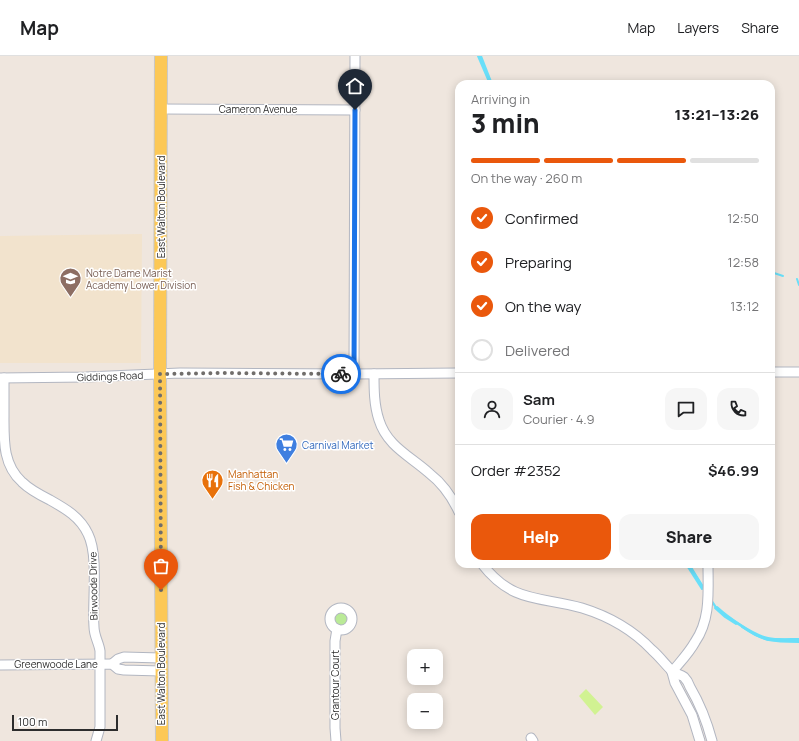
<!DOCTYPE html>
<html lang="en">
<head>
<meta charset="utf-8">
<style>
  :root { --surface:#fff; --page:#f6f6f6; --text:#202124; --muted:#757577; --line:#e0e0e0; --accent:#ea580c }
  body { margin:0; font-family:Manrope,sans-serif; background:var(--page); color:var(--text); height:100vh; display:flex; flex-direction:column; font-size:15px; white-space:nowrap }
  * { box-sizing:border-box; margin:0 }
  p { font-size:13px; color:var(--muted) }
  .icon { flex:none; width:22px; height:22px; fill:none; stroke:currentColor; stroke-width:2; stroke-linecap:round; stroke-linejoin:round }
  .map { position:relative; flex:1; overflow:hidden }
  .sheet { position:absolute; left:455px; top:24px; width:320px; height:488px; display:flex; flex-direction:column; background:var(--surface); border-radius:12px; box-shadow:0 2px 10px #0003 }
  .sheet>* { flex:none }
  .tools { position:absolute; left:407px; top:593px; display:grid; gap:8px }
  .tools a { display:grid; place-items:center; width:36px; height:36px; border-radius:8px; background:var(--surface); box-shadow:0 2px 10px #0003; font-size:20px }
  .scale { position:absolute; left:12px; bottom:10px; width:106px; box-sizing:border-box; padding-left:4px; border:2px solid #2d2d2d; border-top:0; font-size:11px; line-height:14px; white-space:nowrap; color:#2d2d2d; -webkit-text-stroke:3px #fff; paint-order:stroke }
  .pin { position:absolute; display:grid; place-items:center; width:34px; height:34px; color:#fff; margin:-41px -17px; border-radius:50% 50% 50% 0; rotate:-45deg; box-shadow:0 0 4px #0007 }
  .pin .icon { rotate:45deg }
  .courier { position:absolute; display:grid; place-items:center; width:40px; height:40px; margin:-20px; border:3px solid #1a73e8; border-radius:50%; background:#fff; color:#222; box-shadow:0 1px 5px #0007 }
  .summary em { font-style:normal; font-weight:800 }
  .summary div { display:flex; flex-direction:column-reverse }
  .summary { display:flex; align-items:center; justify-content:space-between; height:68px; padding:0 16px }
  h1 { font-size:26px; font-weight:800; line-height:30px }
  .bar { display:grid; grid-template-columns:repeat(4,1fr); gap:6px 4px; align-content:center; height:48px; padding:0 16px }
  .bar i { height:5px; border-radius:3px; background:var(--line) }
  .bar .selected { background:var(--accent) }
  .bar p { grid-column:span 4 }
  .line { display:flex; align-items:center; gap:10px; padding:0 16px; border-top:1px solid var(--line) }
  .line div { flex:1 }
  .round { display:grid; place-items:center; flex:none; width:42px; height:42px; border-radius:12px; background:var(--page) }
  ol { padding:0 16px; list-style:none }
  li { display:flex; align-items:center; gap:12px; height:44px }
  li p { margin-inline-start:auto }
  li .icon { padding:4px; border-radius:50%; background:var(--accent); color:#fff; stroke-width:4 }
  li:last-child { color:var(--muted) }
  li i { width:22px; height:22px; border:2px solid var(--line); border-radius:50% }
  .cta { display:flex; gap:8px; margin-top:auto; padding:8px 16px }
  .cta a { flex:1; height:46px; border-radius:12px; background:var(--accent); color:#fff; font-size:16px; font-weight:800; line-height:46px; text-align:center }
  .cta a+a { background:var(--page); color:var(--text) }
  header { display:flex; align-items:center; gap:24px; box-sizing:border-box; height:56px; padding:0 20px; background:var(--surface); border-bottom:1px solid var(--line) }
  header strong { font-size:19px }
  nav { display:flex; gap:22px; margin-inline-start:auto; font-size:14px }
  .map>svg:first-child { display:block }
  .education { fill:#f2e3cd }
  .green { fill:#baea97 }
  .pitch { fill:#d1f292 }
  .water { fill:#69dff9 }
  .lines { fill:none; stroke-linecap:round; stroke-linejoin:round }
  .stream { stroke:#69dff9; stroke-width:2 }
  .minor-casing { stroke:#b2b6c1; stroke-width:11 }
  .major-casing { stroke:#c8c8c8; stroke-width:14 }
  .minor { stroke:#fff; stroke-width:9 }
  .major { stroke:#fcc856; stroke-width:12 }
  .done { stroke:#716e6b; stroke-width:4; stroke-dasharray:0 7.2 }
  .route { stroke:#1a73e8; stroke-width:5 }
  .labels { text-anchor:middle; stroke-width:3; stroke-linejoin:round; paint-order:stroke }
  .street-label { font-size:10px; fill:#2d2d2d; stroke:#fff }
  .education-label { font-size:10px; fill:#785e54; stroke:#fff; text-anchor:start }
  .shop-label { font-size:10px; fill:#366cbe; stroke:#fff; text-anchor:start }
  .food-label { font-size:10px; fill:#c56008; stroke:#fff; text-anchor:start }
</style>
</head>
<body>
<header>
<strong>Map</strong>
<nav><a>Map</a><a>Layers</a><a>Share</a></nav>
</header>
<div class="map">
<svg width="799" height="685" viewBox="0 0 799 685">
  <rect width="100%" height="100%" fill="#efe6de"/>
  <!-- education -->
  <polygon class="education" points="142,178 141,307 0,307 0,180"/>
  <!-- green -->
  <circle class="green" cx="341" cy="563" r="7"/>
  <!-- pitch -->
  <polygon class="pitch" points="586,633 603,651 595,659 579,640"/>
  <!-- water -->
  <g class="water">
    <polygon points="478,0 481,0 492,28 490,28"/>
    <polygon points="686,508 689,508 717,551 727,559 756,578 768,582 799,583 799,586 768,585 755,580 725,561 715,552"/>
  </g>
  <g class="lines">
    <!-- stream -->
    <g class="stream">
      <polyline points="478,0 490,28"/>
      <polyline points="481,0 492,28"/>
      <polyline points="771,216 783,220"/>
      <polyline points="797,223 799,229"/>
      <polyline points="686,508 702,533"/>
      <polyline points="689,508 702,529"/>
      <path d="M717,551C728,561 753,579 768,582C777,584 789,583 799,583"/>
      <polyline points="715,552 725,561 736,568"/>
      <path d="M742,571C764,586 773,586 799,586"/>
    </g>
    <defs>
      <g id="minor">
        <polyline points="161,53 355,54"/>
        <polyline points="771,316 799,316"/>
        <polyline points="354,318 355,0"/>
        <path d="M374,318C374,333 374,349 379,364C387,390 410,400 429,417C442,427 452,441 459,456"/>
        <polyline points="0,322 86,321 180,317 354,318 459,317"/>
        <path d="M4,322C4,335 4,348 4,361C4,385 3,409 22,426C30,434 40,439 50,444C66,453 80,461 88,478C99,500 92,546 94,571C94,580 99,587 100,595V671L96,685"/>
        <path d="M482,508C513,548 540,540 582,552C608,560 633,574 652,594C659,600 664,607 671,614C674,618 680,618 684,621C687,624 689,628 690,631C700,648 707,666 712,685"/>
        <circle cx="341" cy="563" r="11"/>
        <polyline points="112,608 118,603 124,601 161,602"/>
        <polyline points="0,609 112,608 118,613 124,614 161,615"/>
        <path d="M672,616C680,606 689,597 695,586C711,563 708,535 708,508"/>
        <polyline points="672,616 675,627 692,659 700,685"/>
        <polyline points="531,682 533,685"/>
        <polyline points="336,685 335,672 335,585 337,573"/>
      </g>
      <polyline id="major" points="161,0 160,318 162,685"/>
    </defs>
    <!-- minor casing -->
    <use href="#minor" class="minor-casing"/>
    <!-- major casing -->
    <use href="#major" class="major-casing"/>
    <!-- minor -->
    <use href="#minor" class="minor"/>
    <!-- major -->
    <use href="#major" class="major"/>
  </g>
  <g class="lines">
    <!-- done -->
    <polyline class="done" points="161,534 160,318 220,317 341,318"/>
    <!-- route -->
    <polyline class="route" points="341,318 354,318 355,54"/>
  </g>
  <!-- icons -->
  <defs>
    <symbol id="school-pin" viewBox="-11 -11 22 30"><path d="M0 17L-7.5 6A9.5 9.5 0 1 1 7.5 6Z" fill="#8d6e63" stroke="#fff"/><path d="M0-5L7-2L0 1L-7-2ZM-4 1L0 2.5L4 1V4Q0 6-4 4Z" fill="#fff"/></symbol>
    <symbol id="supermarket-pin" viewBox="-11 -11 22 30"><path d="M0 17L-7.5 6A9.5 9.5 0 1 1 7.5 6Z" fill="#3f7fe0" stroke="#fff"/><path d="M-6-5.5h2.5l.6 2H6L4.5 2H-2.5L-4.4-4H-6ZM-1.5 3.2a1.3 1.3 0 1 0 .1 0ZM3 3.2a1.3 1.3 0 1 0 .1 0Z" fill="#fff"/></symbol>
    <symbol id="restaurant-pin" viewBox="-11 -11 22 30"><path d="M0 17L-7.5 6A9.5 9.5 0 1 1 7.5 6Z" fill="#e8710a" stroke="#fff"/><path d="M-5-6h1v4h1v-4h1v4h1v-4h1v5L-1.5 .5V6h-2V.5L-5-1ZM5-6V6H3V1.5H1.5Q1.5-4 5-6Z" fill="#fff"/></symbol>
  </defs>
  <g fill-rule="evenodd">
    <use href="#school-pin" x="58" y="210" width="25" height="34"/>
    <use href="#supermarket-pin" x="274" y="376" width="25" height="34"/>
    <use href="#restaurant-pin" x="200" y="412" width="25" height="34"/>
  </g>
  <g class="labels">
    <!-- street labels -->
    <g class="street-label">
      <text x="258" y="57">Cameron Avenue</text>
      <text transform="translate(161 151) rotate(-90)" y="4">East Walton Boulevard</text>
      <text transform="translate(110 320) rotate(-2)" y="4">Giddings Road</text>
      <text transform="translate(93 530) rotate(-91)" y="4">Birwoode Drive</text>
      <text x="56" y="612">Greenwoode Lane</text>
      <text transform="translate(161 618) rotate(-90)" y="4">East Walton Boulevard</text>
      <text transform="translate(335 629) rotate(-90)" y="4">Grantour Court</text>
    </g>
    <!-- education labels -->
    <g class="education-label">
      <text x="86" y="221">Notre Dame Marist<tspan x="86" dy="12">Academy Lower Division</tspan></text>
    </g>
    <!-- shop labels -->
    <g class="shop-label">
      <text x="302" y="393">Carnival Market</text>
    </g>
    <!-- food labels -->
    <g class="food-label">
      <text x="228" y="422">Manhattan<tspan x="228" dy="12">Fish &amp; Chicken</tspan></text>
    </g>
  </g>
</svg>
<div class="tools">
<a>+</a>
<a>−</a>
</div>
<div class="scale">100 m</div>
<div class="pin" style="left:161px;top:534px;background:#ea580c"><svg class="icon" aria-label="bag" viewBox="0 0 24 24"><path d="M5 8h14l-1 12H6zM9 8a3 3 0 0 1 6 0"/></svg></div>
<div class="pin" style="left:355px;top:54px;background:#1f2937"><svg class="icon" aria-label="home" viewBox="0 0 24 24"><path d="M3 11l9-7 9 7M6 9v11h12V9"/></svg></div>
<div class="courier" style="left:341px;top:318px"><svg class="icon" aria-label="bike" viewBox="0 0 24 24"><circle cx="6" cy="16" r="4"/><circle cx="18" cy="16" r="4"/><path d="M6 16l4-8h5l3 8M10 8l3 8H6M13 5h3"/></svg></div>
<section class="sheet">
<div class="summary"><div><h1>3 min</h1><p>Arriving in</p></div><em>13:21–13:26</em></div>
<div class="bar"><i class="selected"></i><i class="selected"></i><i class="selected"></i><i></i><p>On the way · 260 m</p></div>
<ol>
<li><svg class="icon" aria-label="check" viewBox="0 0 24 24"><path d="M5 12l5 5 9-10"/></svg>Confirmed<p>12:50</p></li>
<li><svg class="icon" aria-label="check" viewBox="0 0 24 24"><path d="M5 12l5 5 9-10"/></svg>Preparing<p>12:58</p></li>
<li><svg class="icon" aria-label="check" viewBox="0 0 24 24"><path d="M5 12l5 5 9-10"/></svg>On the way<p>13:12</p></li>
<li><i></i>Delivered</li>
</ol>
<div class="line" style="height:72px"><a class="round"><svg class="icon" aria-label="person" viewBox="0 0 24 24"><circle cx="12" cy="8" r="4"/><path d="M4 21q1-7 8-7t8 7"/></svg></a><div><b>Sam</b><p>Courier · 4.9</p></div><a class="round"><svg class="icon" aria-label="chat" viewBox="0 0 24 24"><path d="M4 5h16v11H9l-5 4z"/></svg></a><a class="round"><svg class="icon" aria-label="phone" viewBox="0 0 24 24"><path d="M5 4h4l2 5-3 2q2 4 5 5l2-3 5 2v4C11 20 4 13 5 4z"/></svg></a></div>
<div class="line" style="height:52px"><div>Order #2352</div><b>$46.99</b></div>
<div class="cta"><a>Help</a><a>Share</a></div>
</section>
</div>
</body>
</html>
